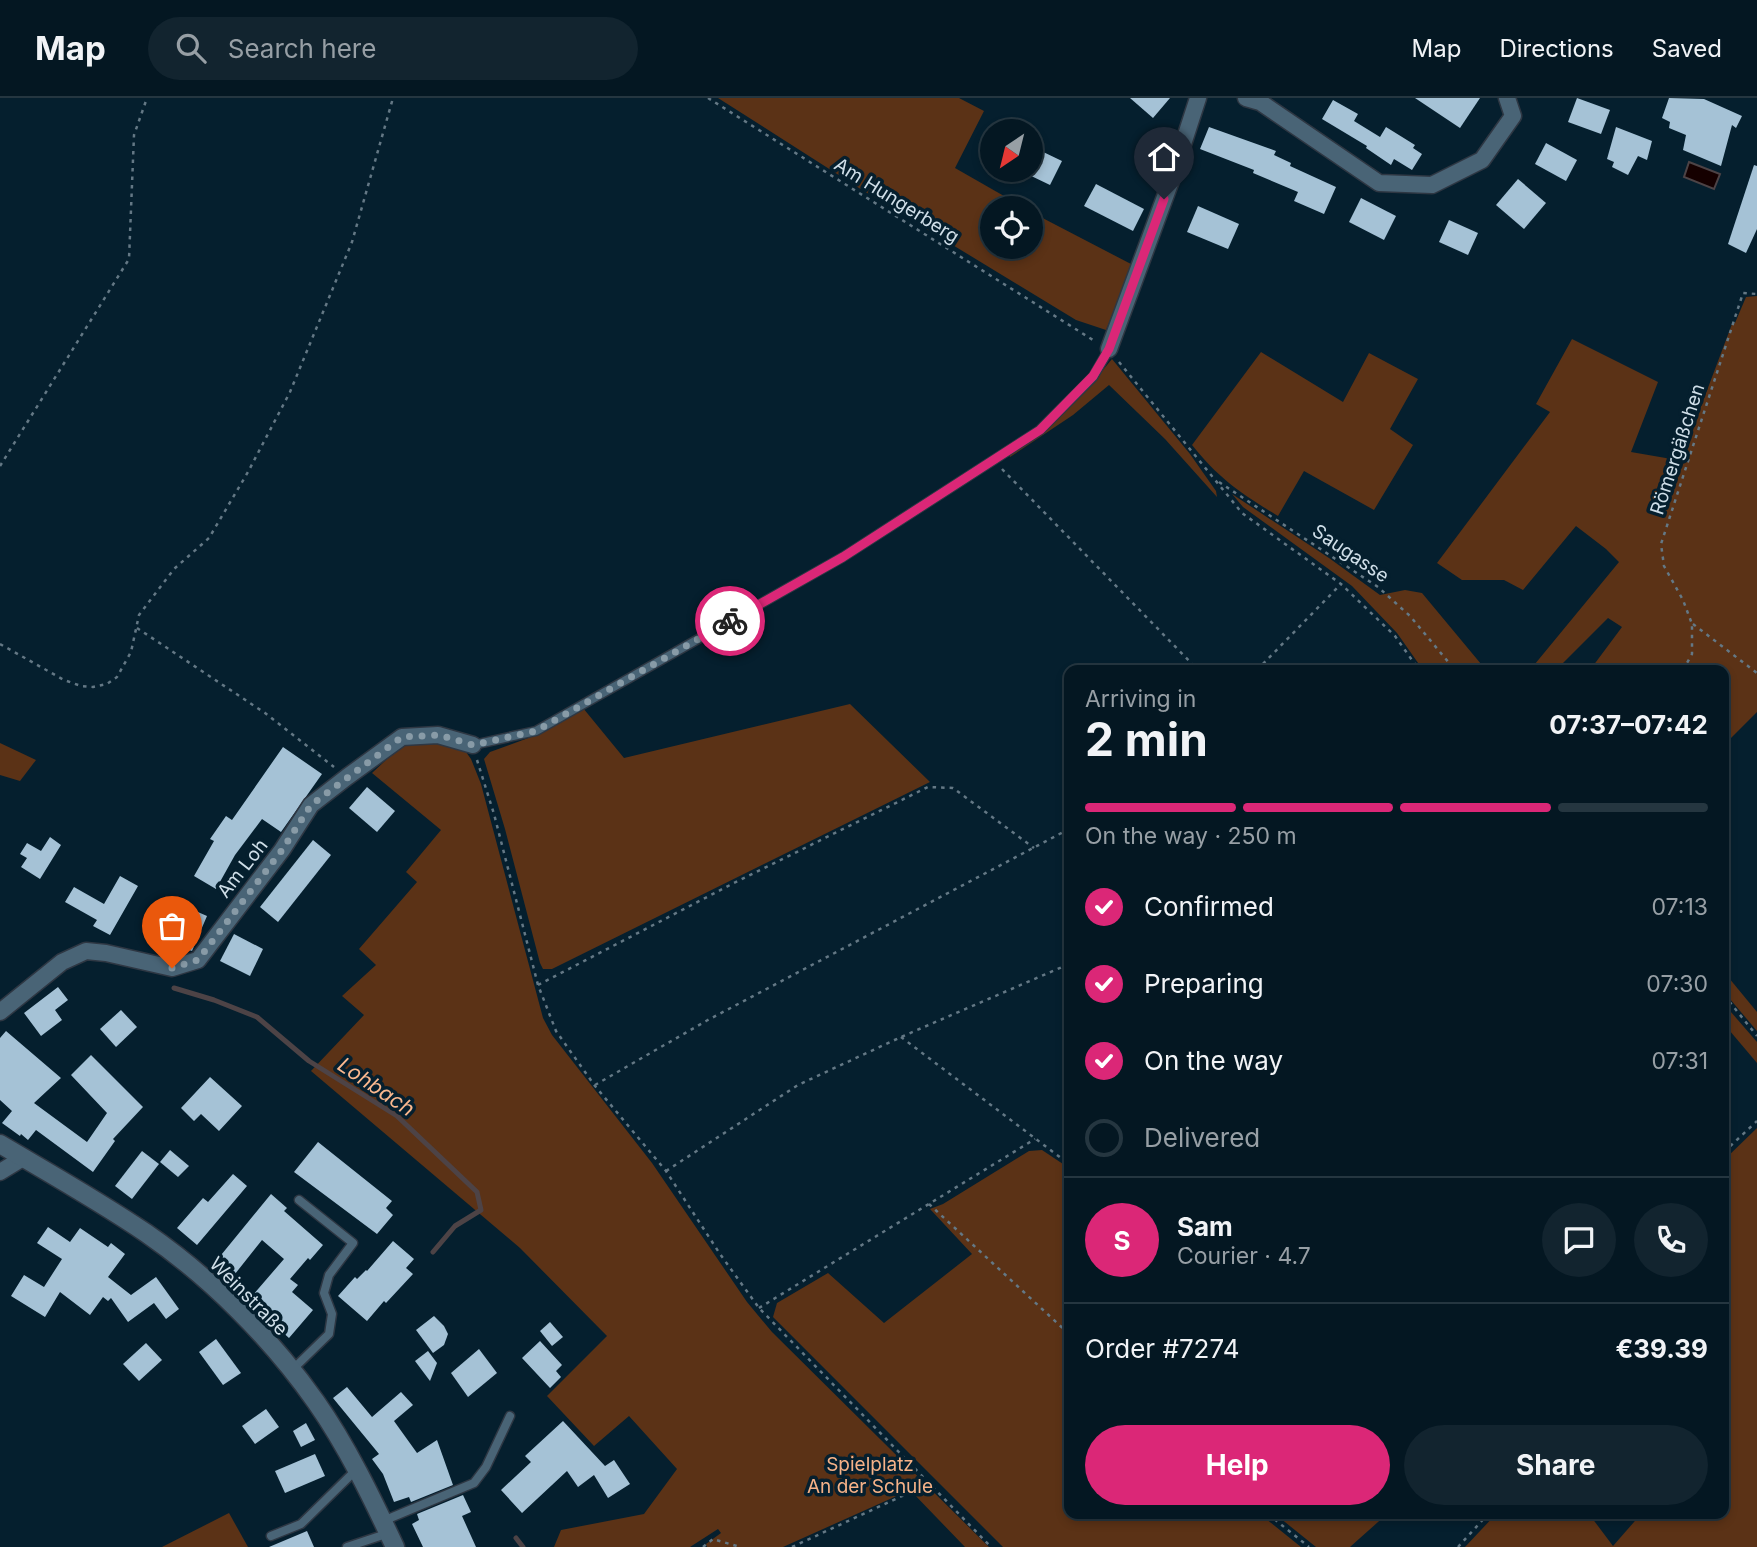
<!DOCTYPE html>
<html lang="en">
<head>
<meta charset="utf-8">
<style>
  :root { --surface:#041722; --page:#12242f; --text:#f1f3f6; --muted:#979fa5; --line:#253640; --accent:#db2777 }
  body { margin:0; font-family:Inter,sans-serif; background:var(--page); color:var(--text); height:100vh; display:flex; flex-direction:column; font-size:26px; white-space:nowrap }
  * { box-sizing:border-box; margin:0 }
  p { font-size:23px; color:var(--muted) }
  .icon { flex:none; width:38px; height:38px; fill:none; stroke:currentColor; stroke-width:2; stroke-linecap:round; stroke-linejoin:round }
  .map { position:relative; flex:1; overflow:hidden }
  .panel { position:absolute; left:1064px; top:567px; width:665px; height:854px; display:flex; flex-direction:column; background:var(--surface); border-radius:14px; box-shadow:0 4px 10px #0003,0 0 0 2px var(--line) }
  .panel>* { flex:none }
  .needle { width:46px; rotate:215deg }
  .controls { position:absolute; left:980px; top:21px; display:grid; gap:14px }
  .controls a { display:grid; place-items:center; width:63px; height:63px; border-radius:50%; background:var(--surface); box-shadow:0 4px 10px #0003,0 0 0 2px var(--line); font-size:35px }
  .pin { position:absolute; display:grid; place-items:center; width:60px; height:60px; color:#fff; margin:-72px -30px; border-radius:50% 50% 50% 0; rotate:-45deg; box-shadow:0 0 7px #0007 }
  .pin .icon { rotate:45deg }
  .courier { position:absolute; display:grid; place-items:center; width:70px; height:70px; margin:-35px; border:5px solid #db2777; border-radius:50%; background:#fff; color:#222; box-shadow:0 2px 9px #0007 }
  .overview em { font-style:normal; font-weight:700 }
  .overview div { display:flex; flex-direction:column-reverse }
  .overview { display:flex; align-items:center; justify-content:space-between; height:119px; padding:0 21px }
  h1 { font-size:46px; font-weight:700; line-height:52px }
  .bar { display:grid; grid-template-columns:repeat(4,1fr); gap:10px 7px; align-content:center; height:84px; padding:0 21px }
  .bar i { height:9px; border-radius:5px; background:var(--line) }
  .bar .active { background:var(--accent) }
  .bar p { grid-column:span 4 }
  .line { display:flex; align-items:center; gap:18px; padding:0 21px; border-top:2px solid var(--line) }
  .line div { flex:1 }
  .round { display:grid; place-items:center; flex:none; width:74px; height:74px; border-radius:37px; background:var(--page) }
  ol { padding:0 21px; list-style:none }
  li { display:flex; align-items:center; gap:21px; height:77px }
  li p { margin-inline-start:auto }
  li .icon { padding:7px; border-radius:50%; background:var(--accent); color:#fff; stroke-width:4 }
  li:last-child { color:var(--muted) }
  li i { width:38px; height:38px; border:4px solid var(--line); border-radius:50% }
  .button { display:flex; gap:14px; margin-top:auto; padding:14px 21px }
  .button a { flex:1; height:80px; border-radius:42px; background:var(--accent); color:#fff; font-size:28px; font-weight:700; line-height:80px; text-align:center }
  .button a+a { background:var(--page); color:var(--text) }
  header { display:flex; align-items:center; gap:42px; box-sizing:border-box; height:98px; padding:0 35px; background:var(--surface); border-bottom:2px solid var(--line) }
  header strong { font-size:33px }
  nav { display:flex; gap:38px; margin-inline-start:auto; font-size:24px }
  .search { width:490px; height:63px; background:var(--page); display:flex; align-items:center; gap:18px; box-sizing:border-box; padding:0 24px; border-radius:38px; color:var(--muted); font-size:26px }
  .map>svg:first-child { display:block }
  .green { fill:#5b3216 }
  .water { fill:#150000; stroke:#4d4346; stroke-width:2 }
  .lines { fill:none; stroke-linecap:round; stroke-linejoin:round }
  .stream { stroke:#4d4346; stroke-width:5 }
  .building { fill:#a5c2d6 }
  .service-casing { stroke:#2e3743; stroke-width:11 }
  .minor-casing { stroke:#2e3743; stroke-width:19 }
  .tertiary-casing { stroke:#2e3743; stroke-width:21 }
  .path { stroke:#647885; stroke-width:2.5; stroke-dasharray:3.5 5; stroke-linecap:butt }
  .service { stroke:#496476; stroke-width:8 }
  .minor { stroke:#496476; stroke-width:16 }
  .tertiary { stroke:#496476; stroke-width:18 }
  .done { stroke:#889ba7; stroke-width:7; stroke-dasharray:0 12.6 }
  .route { stroke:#db2777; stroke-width:9 }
  .labels { text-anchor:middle; stroke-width:7; stroke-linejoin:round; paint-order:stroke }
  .street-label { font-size:19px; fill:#cfdee8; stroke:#051f2e }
  .park-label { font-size:19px; fill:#f5b288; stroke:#051f2e }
  .water-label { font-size:21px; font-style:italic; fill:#fab88e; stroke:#051f2e }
</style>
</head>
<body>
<header>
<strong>Map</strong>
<div class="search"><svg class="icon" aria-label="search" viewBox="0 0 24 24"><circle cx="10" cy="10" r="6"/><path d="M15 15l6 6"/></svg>Search here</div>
<nav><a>Map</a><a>Directions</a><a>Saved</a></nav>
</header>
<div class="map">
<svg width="1757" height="1449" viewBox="0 0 1757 1449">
  <rect width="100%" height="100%" fill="#051f2e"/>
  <!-- green -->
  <g class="green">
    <polygon points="718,0 959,0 984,13 955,70 1025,110 992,110 992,149 1031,149 1031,114 1131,166 1126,184 1106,232 1076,222 859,90"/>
    <polygon points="1757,198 1757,614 1724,647 1724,572 1590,572 1622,529 1608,520 1556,572 1530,572 1619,464 1606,451 1576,428 1523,492 1504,482 1462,482 1437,465 1550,314 1536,306 1572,241 1658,284 1631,354 1683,363 1700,311 1732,226 1735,225 1746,199"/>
    <path d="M1261,254L1343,304L1369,255L1418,281L1390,331L1413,347L1374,412L1304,373L1278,418C1242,396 1219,381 1192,347Z"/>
    <path d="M1112,261L1190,356L1216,393L1217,399L1165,341L1109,287L1073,317L1010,359L1009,357C1049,330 1082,299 1112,261Z"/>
    <polygon points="1232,396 1329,460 1380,497 1405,492 1422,495 1486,572 1423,572 1397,535 1352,488 1243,409"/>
    <polygon points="850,606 930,684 552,871 543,871 540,865 505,731 484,661 490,654 539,636 583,610 624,660"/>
    <polygon points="415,642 461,647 471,661 481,686 543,920 552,937 652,1065 747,1204 772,1234 989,1449 965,1449 910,1392 783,1449 707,1449 706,1446 721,1435 718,1431 690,1449 554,1449 561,1432 644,1416 677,1371 629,1318 594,1348 547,1298 607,1238 520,1150 311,973 364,917 342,898 376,867 359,851 417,784 406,774 441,732 372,675 401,648"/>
    <polygon points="0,645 36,662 20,683 0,677"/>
    <polygon points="1724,874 1757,914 1757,933 1724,894"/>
    <polygon points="1724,906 1757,944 1757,965 1724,926"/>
    <polygon points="1757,1030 1757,1449 1465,1449 1496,1416 1589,1416 1613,1448 1641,1416 1724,1416 1724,1062"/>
    <polygon points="1042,1052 1069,1070 1069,1416 1260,1416 1301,1449 1003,1449 773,1219 777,1205 828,1175 884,1225 972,1156 930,1111 943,1106 1029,1053"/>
    <polygon points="229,1415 248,1449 162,1449"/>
    <polygon points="1275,1416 1387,1416 1350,1449 1316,1449"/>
  </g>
  <!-- water -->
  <polygon class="water" points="1689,64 1720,76 1714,91 1684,79"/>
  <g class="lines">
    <!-- stream -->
    <g class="stream">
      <polyline points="174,890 214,902 257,919 309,963 397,1018 477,1094 481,1112 455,1128 433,1154"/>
      <polyline points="516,1440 523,1449"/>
    </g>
  </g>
  <!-- building -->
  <g class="building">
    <polygon points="1130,0 1170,0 1153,20"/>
    <polygon points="1415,0 1480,0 1460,30"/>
    <polygon points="1577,0 1610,12 1601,36 1568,24"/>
    <polygon points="1669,0 1704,1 1742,18 1736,30 1732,27 1721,68 1683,52 1686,37 1669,30 1670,24 1662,20"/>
    <polygon points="1333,2 1358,16 1354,23 1380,39 1386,29 1415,47 1413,50 1422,56 1412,72 1394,61 1391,67 1366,50 1367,48 1322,21"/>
    <polygon points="1209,29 1276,53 1274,57 1291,65 1290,68 1336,89 1324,116 1294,103 1298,94 1253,75 1254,72 1200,51"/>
    <polygon points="1616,29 1652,43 1647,62 1638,58 1628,77 1612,69 1614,64 1607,61"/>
    <polygon points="1546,45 1577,62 1566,83 1535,66"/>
    <polygon points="1037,51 1062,63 1050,87 1025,75 1026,72 1031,72 1031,62"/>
    <polygon points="1754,67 1757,68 1757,131 1746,155 1728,146"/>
    <polygon points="1518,81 1546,105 1524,131 1496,107"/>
    <polygon points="1096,86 1144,111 1133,133 1084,108"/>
    <polygon points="1361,100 1396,118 1384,142 1349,124"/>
    <polygon points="1198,108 1239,126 1228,151 1187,134"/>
    <polygon points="1449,122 1478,135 1468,157 1439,144"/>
    <polygon points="283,649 322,676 281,734 262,721 235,757 216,791 194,778 214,743 210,741 226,718 232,722"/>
    <polygon points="367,689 395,713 377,734 349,710"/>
    <polygon points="50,739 61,747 40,781 21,769 27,760 20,756 27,745 41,753"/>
    <polygon points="313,742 331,757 278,824 260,809"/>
    <polygon points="120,778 138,788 110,837 93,828 97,822 65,804 74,789 104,806"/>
    <polygon points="159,809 187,819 191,811 207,818 192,853 148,839"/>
    <polygon points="234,836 263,851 250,878 220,863"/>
    <polygon points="58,889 68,902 55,912 62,922 41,938 24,915"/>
    <polygon points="121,912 137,929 116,949 100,931"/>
    <polygon points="6,933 61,980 34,1005 87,1044 107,1015 71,977 91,957 143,1009 113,1041 115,1043 93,1074 36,1032 28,1042 21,1036 20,1038 2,1025 12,1013 0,1002 0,940"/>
    <polygon points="210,979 242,1008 219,1033 201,1016 194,1023 181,1010"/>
    <polygon points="318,1044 392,1103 386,1110 393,1117 377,1136 294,1074"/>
    <polygon points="170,1052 189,1068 178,1079 160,1064"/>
    <polygon points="142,1053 159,1066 132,1101 115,1088"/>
    <polygon points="233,1076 247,1088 197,1147 177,1130 203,1100 208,1104"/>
    <polygon points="271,1096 287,1110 284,1113 323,1147 310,1162 308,1160 290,1181 298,1187 292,1194 313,1212 289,1240 268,1221 273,1216 252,1198 284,1161 262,1142 235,1176 217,1162"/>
    <polygon points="48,1129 70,1144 80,1130 108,1149 111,1145 125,1156 108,1179 131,1197 156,1179 179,1211 166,1221 154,1205 128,1224 111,1200 108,1203 103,1199 90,1217 60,1194 45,1219 11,1198 24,1177 44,1189 62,1161 37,1145"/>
    <polygon points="393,1143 414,1161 406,1170 413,1176 386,1205 384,1203 367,1223 338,1198 355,1179 357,1181 366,1172 367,1173"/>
    <polygon points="434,1218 444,1228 448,1236 444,1247 433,1255 416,1232"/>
    <polygon points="550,1224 563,1239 552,1248 540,1233"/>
    <polygon points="216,1241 241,1275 223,1287 199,1254"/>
    <polygon points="540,1243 562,1267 556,1273 561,1279 550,1290 522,1260"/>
    <polygon points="146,1245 162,1262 139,1283 123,1266"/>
    <polygon points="479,1251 497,1275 468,1299 451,1275"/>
    <polygon points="428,1253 437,1265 430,1283 415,1263"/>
    <polygon points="347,1289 372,1319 401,1294 413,1307 394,1323 417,1355 437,1342 453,1387 411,1404 409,1399 394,1404 383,1376 372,1361 379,1356 333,1300"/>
    <polygon points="266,1311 279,1329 255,1346 242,1328"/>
    <polygon points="563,1323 605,1368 614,1362 630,1386 608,1400 594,1377 578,1389 567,1373 522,1415 501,1392 531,1364 525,1358"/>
    <polygon points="306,1325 315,1342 301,1349 293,1333"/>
    <polygon points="315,1356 325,1378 285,1395 275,1373"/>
    <polygon points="463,1397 471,1414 462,1418 476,1449 423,1449 412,1426 419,1422 417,1416"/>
    <polygon points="307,1433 314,1449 269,1449"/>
  </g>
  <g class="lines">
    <defs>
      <g id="service">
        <polyline points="473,647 536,633 843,459 1040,332 1093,279 1109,251"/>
        <polyline points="291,1273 329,1236 332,1216 324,1195 329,1177 353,1145 299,1102"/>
        <polyline points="383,1423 474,1385 486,1369 510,1318"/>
        <polyline points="271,1438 301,1426 356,1372"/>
        <polyline points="347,1449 389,1435"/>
      </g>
      <g id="minor">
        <polyline points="1246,0 1260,4 1379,85 1432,87 1482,62 1513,18 1507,0"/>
        <polyline points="1109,251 1172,80 1198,0"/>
        <polyline points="0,914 62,864 86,853 106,855 172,870 198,862 282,752 311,707 347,679 402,639 438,637 473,647"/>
        <polyline points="0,1074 23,1060"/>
      </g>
      <path id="tertiary" d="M0,1046C49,1075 99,1103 146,1135C210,1179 271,1240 316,1304C347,1348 372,1400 395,1449"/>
    </defs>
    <!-- service casing -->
    <use href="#service" class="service-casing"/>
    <!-- minor casing -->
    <use href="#minor" class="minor-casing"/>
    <!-- tertiary casing -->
    <use href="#tertiary" class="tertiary-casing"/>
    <!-- path -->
    <g class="path">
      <polyline points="708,0 1093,242"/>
      <polyline points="1119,264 1242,415 1341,486 1395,538 1419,572"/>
      <polyline points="0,368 129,161 134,37 147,0"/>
      <polyline points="1002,371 1198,572"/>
      <polyline points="1219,384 1378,489 1410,518 1455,572"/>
      <polyline points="1693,526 1757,575"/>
      <polyline points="137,530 265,615 334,669"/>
      <polyline points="0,546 64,582 81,588 93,589 107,586 117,579 131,554 139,517 174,471 209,440 248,374 290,294 352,144 393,0"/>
      <polyline points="1257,572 1341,486"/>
      <polyline points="1683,572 1692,556 1692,526 1683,502 1664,468 1661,446 1743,195 1757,196"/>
      <polyline points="477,662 494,716 538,887 556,933 595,988 666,1073 720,1156 759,1210 991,1449"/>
      <polyline points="538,887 732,786 928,689 953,690 1034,750"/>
      <polyline points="1724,897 1757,938"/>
      <polyline points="901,939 1069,1066"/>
      <polyline points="595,987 706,923 1069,731"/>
      <polyline points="1724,1054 1757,1023"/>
      <polyline points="666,1073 798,987 901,939 1069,866"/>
      <polyline points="929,1106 1069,1236"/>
      <polyline points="759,1210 1035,1041"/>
      <polyline points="1268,1416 1309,1449"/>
      <polyline points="703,1449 713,1441 740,1449"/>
      <polyline points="792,1449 928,1386"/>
      <polyline points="1458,1449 1488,1416"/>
    </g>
    <!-- service -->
    <use href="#service" class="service"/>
    <!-- minor -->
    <use href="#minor" class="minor"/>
    <!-- tertiary -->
    <use href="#tertiary" class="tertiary"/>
  </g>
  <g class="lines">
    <!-- done -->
    <polyline class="done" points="172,870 198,862 282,752 311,707 402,639 439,637 473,647 536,633 730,523"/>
    <!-- route -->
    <polyline class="route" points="730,523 843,459 1040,332 1093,278 1109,251 1164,101"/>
  </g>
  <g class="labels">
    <!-- street labels -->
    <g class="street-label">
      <text transform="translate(897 102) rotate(32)" y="7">Am Hungerberg</text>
      <text transform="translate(1677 351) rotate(-72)" y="7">Römergäßchen</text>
      <text transform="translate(1351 455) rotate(34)" y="7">Saugasse</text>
      <text transform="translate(242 770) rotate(-52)" y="7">Am Loh</text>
      <text transform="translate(249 1198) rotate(45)" y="7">Weinstraße</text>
    </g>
    <!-- park labels -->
    <g class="park-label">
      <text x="870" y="1373">Spielplatz<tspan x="870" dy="22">An der Schule</tspan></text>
    </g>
    <!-- water labels -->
    <g class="water-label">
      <text transform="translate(376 989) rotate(34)" y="7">Lohbach</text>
    </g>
  </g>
</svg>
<div class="controls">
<a><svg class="needle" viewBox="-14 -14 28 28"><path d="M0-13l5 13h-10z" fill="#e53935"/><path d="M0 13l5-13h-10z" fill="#979fa5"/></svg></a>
<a><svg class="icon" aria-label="locate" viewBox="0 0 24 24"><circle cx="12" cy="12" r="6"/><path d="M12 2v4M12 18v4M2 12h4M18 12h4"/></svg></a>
</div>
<div class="pin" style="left:172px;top:870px;background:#ea580c"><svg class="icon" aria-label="bag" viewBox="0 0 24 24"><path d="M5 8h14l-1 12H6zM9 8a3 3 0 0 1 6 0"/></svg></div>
<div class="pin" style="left:1164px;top:101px;background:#1f2937"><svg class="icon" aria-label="home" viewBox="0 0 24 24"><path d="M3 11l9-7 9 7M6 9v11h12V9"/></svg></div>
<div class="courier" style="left:730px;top:523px"><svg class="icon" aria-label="bike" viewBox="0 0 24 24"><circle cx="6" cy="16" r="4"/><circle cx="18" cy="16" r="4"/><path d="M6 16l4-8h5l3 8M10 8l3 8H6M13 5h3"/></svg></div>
<section class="panel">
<div class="overview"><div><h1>2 min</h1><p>Arriving in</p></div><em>07:37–07:42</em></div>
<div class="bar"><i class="active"></i><i class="active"></i><i class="active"></i><i></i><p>On the way · 250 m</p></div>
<ol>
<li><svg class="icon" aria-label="check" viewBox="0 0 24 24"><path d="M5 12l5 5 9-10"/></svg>Confirmed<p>07:13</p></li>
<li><svg class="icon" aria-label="check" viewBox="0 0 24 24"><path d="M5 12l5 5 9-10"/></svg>Preparing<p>07:30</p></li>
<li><svg class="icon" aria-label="check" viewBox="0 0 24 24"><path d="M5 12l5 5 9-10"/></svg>On the way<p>07:31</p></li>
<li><i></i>Delivered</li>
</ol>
<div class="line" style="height:126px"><b class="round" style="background:var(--accent);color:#fff">S</b><div><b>Sam</b><p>Courier · 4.7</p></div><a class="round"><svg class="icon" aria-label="chat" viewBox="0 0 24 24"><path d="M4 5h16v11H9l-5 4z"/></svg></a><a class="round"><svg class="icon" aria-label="phone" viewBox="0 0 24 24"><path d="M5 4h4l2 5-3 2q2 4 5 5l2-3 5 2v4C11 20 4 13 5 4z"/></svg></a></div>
<div class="line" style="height:91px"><div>Order #7274</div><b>€39.39</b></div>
<div class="button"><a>Help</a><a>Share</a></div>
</section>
</div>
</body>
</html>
